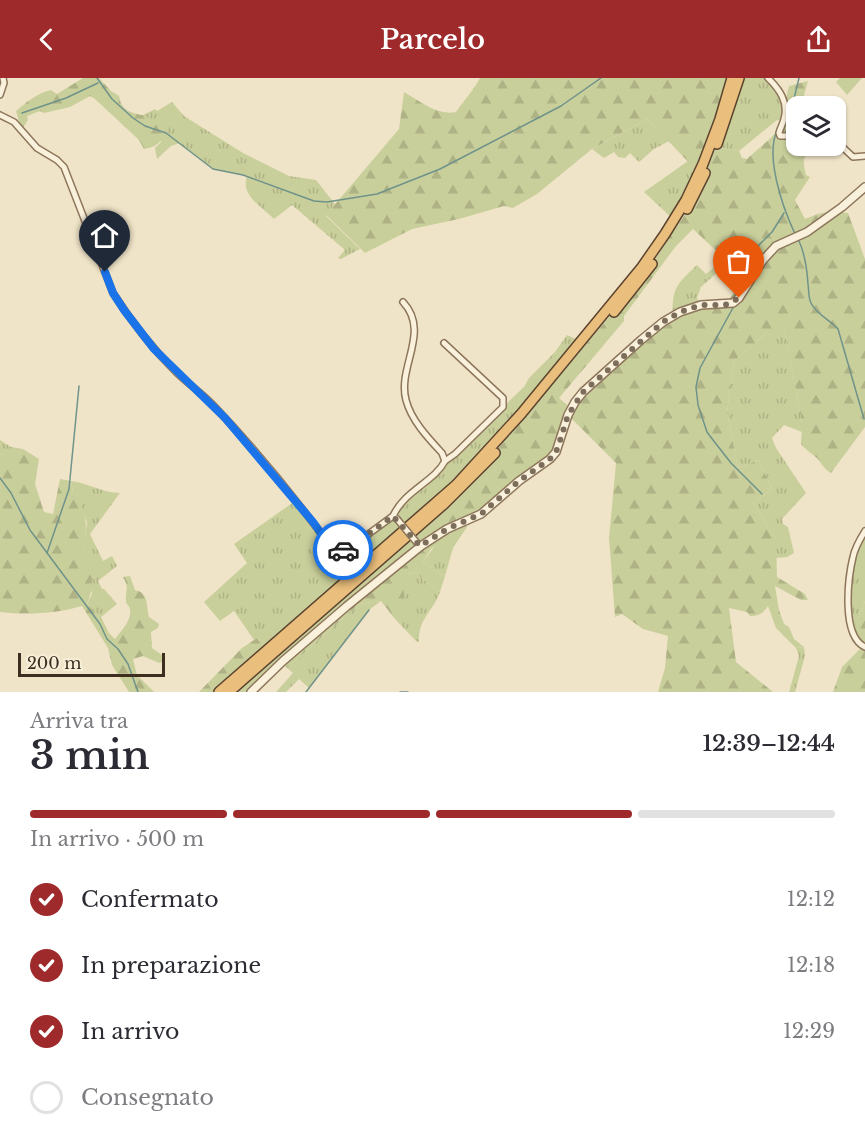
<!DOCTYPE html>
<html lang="it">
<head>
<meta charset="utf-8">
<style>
  :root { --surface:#fff; --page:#f7f7f7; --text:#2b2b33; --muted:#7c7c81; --line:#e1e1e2; --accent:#9e2a2b }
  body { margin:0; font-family:"Libre Baskerville",serif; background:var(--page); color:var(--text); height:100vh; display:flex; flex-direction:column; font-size:22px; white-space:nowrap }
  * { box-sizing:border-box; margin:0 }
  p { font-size:20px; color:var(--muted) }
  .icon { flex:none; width:33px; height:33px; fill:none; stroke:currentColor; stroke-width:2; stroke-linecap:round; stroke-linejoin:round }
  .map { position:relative; height:614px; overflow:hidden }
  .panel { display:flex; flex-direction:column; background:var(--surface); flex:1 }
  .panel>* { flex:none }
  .tools { position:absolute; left:786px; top:18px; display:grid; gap:12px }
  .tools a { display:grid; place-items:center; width:60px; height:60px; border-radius:12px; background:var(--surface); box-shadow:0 2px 4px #0004; font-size:30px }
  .scale { position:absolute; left:18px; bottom:15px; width:147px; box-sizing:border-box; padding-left:6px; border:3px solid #3d2e20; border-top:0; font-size:16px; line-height:21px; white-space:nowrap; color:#3d2e20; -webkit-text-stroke:4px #f7eed8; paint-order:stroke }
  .pin { position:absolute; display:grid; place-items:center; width:51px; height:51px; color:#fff; margin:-62px -26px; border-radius:50% 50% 50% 0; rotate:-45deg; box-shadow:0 0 6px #0007 }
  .pin .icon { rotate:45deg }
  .courier { position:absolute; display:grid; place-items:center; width:60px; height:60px; margin:-30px; border:4px solid #1a73e8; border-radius:50%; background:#fff; color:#222; box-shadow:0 2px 8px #0007 }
  .summary em { font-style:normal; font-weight:600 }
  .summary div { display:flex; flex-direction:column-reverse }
  .summary { display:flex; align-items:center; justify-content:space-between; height:102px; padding:0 30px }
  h1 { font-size:39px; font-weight:600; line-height:45px }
  .bar { display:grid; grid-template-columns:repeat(4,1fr); gap:9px 6px; align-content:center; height:72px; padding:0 30px }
  .bar i { height:8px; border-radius:4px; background:var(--line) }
  .bar .selected { background:var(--accent) }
  .bar p { grid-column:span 4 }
  ol { padding:0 30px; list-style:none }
  li { display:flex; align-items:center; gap:18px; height:66px }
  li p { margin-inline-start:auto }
  li .icon { padding:6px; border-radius:50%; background:var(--accent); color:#fff; stroke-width:4 }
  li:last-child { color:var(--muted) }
  li i { width:33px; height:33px; border:3px solid var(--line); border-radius:50% }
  header { display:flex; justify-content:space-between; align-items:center; height:78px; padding:0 30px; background:var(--accent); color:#fff; font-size:27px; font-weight:600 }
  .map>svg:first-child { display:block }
  .grass { fill:url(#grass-tufts) }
  .forest { fill:url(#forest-firs); fill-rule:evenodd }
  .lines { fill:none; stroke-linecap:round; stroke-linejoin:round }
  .stream { stroke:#6f938a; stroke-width:1.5 }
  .minor-casing { stroke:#8d765c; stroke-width:8 }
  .tertiary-casing { stroke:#8d765c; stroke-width:10 }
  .trunk-casing { stroke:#5b4430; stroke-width:12 }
  .minor { stroke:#faf1dc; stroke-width:5 }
  .tertiary { stroke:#faf1dc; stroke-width:7 }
  .trunk { stroke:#eabe7c; stroke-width:9 }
  .minor-bridge-casing { stroke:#8d765c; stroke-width:8; stroke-linecap:butt }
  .minor-bridge { stroke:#faf1dc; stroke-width:5 }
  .done { stroke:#7c6e5b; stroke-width:6; stroke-dasharray:0 10.8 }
  .route { stroke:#1a73e8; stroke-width:8 }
</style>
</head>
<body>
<header><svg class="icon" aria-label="back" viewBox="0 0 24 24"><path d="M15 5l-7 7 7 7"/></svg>Parcelo<svg class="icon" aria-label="share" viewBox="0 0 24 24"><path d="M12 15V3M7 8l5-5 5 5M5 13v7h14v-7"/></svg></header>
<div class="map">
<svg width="865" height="614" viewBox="0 0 865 614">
  <defs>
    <pattern id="grass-tufts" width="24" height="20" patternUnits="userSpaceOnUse" patternTransform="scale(1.5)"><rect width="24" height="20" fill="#c9cf9b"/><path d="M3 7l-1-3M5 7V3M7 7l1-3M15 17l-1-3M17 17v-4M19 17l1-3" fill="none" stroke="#aeb285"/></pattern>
    <pattern id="forest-firs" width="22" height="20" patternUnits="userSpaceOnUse" patternTransform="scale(1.5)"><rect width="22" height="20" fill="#c9cf9b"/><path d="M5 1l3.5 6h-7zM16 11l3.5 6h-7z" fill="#aeb285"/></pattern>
  </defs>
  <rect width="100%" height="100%" fill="#f0e4c8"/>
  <!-- grass -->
  <g class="grass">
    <polygon points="739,0 768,0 784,23 784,43 777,42 739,73 716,69"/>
    <path d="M172,24L184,38L243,75L289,98L316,102L335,126L326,138L360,171L341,181L338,180L345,172L292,127L274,141C262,129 240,117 247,98L213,91L180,65L171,68L157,81L155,70L161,64L147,39L141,38L155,31L157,33Z"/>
    <polygon points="647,41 669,63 654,71 639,84 630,75 625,80 618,79 614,74 604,80 592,71"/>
    <polygon points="688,83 699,95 674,142 644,114"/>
    <path d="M725,180L729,184L701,209L697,220L701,227L673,238C671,210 678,205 697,187L706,196Z"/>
    <polygon points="784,248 802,345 802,354 784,347 772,360 776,370 806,415 782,441 783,446 788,449 794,475 787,479 776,480 776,461 753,425 772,411 759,382 738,390 727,334 734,283 765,257"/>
    <polygon points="567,257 581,263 492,369 271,569 257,560 254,562 234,533 220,543 204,524 247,485 234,466 295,423 335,470 348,471 393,438 397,429 524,309 529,300 555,274"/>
    <polygon points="0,362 11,369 23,371 12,385 0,375"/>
    <path d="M71,403C88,405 103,415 120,415L90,456L103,483L112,478L117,488L98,503L102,511H104L117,526L101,539L109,555L105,556L97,542L99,538L87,526L92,516L83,477L87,444L73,415Z"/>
    <polygon points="466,444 467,449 453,470 445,498 423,484 447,451"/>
    <polygon points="865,453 865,523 860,538 850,543 848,535 853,479"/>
    <polygon points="410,456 421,468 251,614 229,614"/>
    <path d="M414,494L440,514C433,534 418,540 419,564L416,563L395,541C409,533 402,519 403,505L408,502V497Z"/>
    <polygon points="381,523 369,532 309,610 299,601 286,614 276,614 293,595 287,590 359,526"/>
    <polygon points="804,569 805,578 795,614 789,614 799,578 796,570"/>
  </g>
  <!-- forest -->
  <g class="forest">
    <path d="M83,0H99L111,13L119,18C122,37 137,34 150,40C156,43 162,48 168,51C161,63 158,69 144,71L139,62L95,21L90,18L70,29L44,35L40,33L27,38L28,42L22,51L16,47L19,43L16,33C25,25 39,14 51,12L57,16Z"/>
    <path d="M480,0H732L699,95L647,41L592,71L537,116L513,130L504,128L459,141L412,151L365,175L326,137L399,51L404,14C420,23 437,38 456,34C464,22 473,13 480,0Z"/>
    <polygon points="840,0 862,0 847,17 836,4"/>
    <path d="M808,3L801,28H796V68H819C804,78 801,78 806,97L810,99L795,122L805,141C820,134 831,132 848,135L865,181V349L831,395C824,392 822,385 817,380C811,375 806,372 801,366L802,345L784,249L765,257L734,283L727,334L738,390L759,382L772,411L753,425L776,461L777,499L805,516L808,522H801L775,508L779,532L784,546L789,549L794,561L804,569L796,570L776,550L768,528C763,535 760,538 750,538L747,534L729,530L736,584L773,614H658L665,590L668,558L643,551L622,536L615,539L609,460L616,385L568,337L556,374L491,428L447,451L446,459L431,471L423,484L445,498L440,514L414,494L408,497V502L403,505L405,528L402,537L395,541L381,523L359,526L287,590L282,585L420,469L410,456L492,378L646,195L684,138L716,69L739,73L742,80L747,81C756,72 781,54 784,42C786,30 785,22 789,8ZM693,151L742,197L741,205L725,227H701L663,244L571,330L559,320L624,243V238L676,168Z"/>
    <path d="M23,371L39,381L35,406L44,434L53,436L60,401L71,403L73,415C89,430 87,456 83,476L90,481C92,498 94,511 87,526L99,538L97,542L105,556L109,555L115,561C121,553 132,542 130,531C129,526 126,528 126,522C125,512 130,511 123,499L130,498L135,512C149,515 146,527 149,539L159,546L158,550L151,554L152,570L162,577L165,583L159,585L143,578L133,581L137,597L154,614H129L112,587L108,570L82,528C55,536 28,537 0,534V375L12,384Z"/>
    <polygon points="865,523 865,614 833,614 842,589 862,569 850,543 860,538"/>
    <polygon points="257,560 271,569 219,614 199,614 242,570"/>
  </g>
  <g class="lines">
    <!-- stream -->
    <g class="stream">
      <polyline points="97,0 112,21 133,40 145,48 166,55 213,91 243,97 314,123 327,124 377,116 440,91 561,28 601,0"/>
      <polyline points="22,35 66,20 98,5"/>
      <polyline points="786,39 792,29 799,0"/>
      <path d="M780,47C762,73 783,130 795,156"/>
      <path d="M799,163C805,176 807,191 808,206C809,212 808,219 811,225C816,236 830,242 838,251L864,341"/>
      <polyline points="741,210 759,167 772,154 784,135"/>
      <polyline points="734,228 700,290 696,309 698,327 707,354 713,362 731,385 762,416"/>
      <polyline points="0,400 11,415 30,452 100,546 107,561 118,571 128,586 138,614"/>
      <polyline points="47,475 69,411 79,308"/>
      <polyline points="306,614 369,532"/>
      <polyline points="400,614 408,614"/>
    </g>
    <defs>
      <g id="minor">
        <path d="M768,0C779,11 789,24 784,41C783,46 780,50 779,55L780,58H786L796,50"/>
        <polyline points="0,17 4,5 3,0"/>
        <path d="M0,37L14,44L37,70L57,82L64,89L113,215C131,243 152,270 176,294C188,306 202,315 213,327C254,370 293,417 328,465L335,470L348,471L393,438L397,441"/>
        <polyline points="836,63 853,79 865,78"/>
        <polyline points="444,265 503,320 503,329 455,376 445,383"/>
        <path d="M393,438C405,412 434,404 445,383L442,375C428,360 411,342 406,322C397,289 431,254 403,224"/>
        <path d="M865,453C860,461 855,469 853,479C848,500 841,558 865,569"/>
      </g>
      <polyline id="tertiary" points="251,614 283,583 347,528 421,468 447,451 481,436 519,403 550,381 556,374 568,337 575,324 583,314 641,262 663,244 680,234 701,227 733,225 739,220 763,182 776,168 807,154 842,129 865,109"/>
      <g id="trunk">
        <polyline points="717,66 739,0"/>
        <polyline points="687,131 705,95"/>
        <polyline points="614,234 652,186"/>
        <polyline points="219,614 456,407 521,336 642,189 665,156 686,122 703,86 720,41 732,0"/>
        <polyline points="229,614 444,426 495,375"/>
      </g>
    </defs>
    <!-- minor casing -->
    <use href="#minor" class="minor-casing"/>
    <!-- tertiary casing -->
    <use href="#tertiary" class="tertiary-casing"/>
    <!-- trunk casing -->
    <use href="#trunk" class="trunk-casing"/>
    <!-- minor -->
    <use href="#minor" class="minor"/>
    <!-- tertiary -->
    <use href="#tertiary" class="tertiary"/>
    <!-- trunk -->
    <use href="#trunk" class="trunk"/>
    <defs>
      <polyline id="minor-bridge" points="397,441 418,466"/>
    </defs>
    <!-- minor-bridge casing -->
    <use href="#minor-bridge" class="minor-bridge-casing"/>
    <!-- minor-bridge -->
    <use href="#minor-bridge" class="minor-bridge"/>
  </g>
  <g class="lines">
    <!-- done -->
    <polyline class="done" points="343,472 348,471 393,438 420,468 447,451 481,436 519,403 550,381 556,374 559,366 568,337 583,314 663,244 680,234 701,227 725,227 739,220"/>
    <!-- route -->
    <polyline class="route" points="105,194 113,215 124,232 154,271 225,340 313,444 328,465 334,470 343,472"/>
  </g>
</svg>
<div class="tools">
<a><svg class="icon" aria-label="layers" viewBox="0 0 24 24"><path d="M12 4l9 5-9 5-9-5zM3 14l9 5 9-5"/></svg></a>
</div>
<div class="scale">200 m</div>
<div class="pin" style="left:739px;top:220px;background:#ea580c"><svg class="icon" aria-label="bag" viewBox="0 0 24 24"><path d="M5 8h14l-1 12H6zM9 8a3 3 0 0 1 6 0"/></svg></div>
<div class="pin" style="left:105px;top:194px;background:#1f2937"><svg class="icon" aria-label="home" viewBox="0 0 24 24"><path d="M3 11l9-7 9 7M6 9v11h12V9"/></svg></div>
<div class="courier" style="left:343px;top:472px"><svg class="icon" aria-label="car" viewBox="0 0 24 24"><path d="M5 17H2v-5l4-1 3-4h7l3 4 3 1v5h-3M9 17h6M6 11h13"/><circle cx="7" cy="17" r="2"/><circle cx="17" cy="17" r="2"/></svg></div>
</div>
<section class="panel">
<div class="summary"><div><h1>3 min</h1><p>Arriva tra</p></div><em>12:39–12:44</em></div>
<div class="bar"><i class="selected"></i><i class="selected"></i><i class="selected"></i><i></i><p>In arrivo · 500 m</p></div>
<ol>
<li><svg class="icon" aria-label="check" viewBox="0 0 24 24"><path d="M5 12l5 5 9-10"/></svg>Confermato<p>12:12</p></li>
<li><svg class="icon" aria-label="check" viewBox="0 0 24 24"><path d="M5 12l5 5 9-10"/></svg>In preparazione<p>12:18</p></li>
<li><svg class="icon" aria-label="check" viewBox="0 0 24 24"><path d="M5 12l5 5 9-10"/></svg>In arrivo<p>12:29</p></li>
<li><i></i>Consegnato</li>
</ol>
</section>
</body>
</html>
